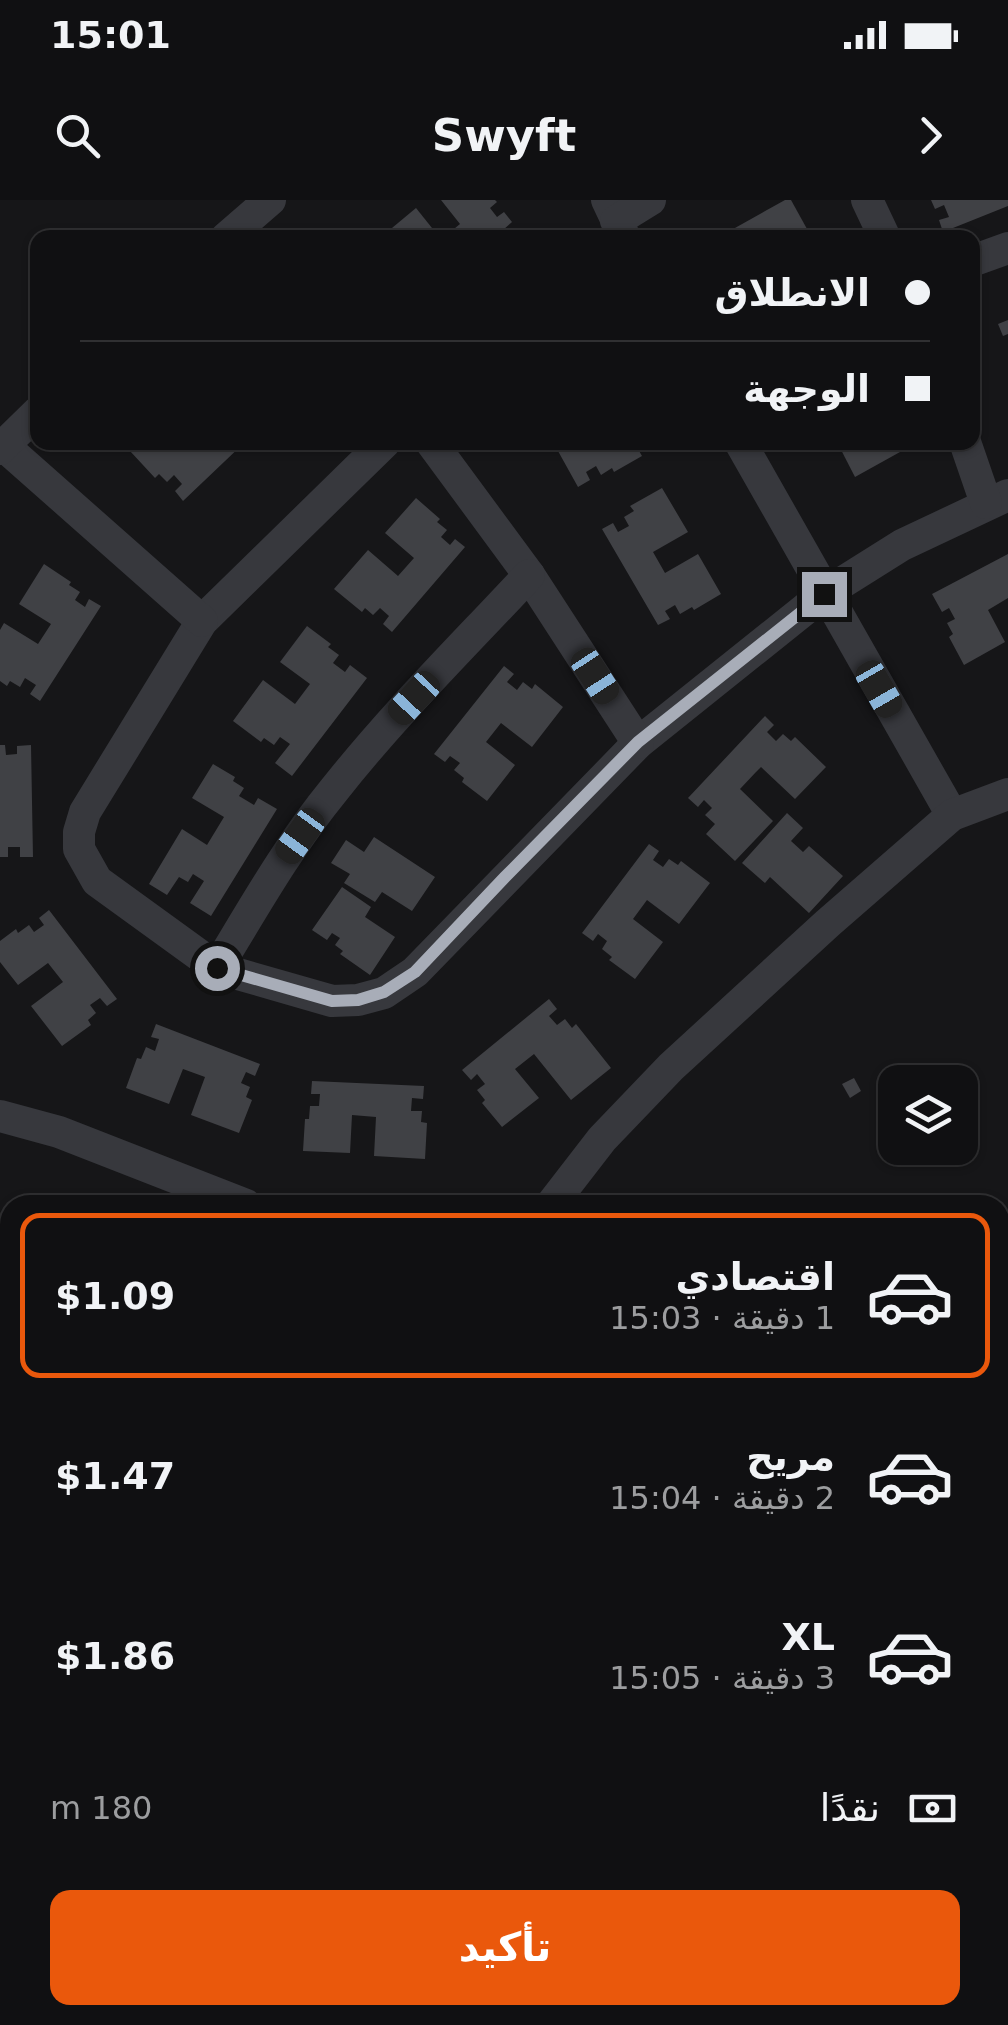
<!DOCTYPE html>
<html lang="ar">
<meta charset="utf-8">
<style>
body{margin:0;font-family:"DejaVu Sans",Cairo,sans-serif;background:#1e1e20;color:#f1f3f6;direction:rtl;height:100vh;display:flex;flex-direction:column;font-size:38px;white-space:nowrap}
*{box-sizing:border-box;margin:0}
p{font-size:32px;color:#9c9d9f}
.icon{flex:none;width:55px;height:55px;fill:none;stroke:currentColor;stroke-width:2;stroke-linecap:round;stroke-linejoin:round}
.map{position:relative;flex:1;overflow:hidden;direction:ltr}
.details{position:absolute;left:0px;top:995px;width:1010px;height:830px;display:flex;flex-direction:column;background:#101012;border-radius:30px 30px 0 0;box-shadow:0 2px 8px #0004,0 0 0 2px #303032;direction:rtl}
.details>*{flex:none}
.top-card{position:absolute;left:30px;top:30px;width:950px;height:220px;border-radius:20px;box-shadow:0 2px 8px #0004,0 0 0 2px #303032;direction:rtl;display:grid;align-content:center;height:220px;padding:0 50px;background:#101012}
.fabs{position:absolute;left:878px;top:865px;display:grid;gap:20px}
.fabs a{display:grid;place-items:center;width:100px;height:100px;border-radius:20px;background:#101012;box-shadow:0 2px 8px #0004,0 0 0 2px #303032;font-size:50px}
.end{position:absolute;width:45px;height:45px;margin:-22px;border:12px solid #a8adb8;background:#111;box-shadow:0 0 0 5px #111}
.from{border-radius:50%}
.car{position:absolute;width:30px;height:60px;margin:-30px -15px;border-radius:12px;box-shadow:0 0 8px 2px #0007;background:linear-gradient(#222 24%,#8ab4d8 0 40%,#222 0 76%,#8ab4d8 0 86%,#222 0)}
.top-card b{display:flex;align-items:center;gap:35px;height:95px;font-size:38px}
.top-card b+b{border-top:2px solid #303032}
.top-card i{width:25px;height:25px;background:#f1f3f6}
ul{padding:18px 0 0;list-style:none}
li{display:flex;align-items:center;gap:30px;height:165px;margin:0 20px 15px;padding:0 30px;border:5px solid transparent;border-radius:20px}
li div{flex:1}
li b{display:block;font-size:38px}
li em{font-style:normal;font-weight:700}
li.selected{border-color:#ea580c}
li>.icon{width:90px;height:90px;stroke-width:1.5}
.pay{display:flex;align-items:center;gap:25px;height:110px;padding:0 50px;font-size:38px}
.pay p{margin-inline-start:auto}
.primary-button{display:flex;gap:20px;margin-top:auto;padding:20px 50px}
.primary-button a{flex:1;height:115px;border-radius:20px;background:#ea580c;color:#fff;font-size:40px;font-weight:700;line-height:115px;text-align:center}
.status{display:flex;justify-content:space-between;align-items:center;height:70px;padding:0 50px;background:#101012;direction:ltr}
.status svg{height:28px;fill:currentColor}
header{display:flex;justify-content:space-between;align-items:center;height:130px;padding:0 50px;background:#101012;font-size:45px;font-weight:700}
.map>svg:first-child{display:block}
.building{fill:#404145}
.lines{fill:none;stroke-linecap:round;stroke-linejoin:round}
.street{stroke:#37383d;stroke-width:32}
.route{stroke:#a8adb8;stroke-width:12}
</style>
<div class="status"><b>15:01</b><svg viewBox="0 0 49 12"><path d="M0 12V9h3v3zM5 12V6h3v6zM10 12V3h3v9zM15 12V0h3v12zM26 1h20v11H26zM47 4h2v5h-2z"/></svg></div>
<header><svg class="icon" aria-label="forward" viewBox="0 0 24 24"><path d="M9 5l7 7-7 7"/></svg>Swyft<svg class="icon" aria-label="search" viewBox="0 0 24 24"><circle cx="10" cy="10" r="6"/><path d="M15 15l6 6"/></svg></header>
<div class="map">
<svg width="1008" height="1825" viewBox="0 0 1008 1825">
<rect width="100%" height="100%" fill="#161618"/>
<g class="building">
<path d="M441,0H495L497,2L490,8L497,17L504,12L512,22L494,38H443L460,24Z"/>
<path d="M785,0H791L812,38H728L726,33Z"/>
<path d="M931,0H1008V6L943,32L939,20L949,17L944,5L935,9Z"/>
<path d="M416,8L440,38H380Z"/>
<path d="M1008,120V134L1003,136L998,124Z"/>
<path d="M140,242H193L195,245L198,242H245L183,301L175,291L182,284L174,275L167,282L159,274L155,278L130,251Z"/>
<path d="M553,242H634L642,256L614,272L612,268L601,275L596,266L586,272L590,280L578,287Z"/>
<path d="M837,242H918L855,277Z"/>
<path d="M662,288L688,332L653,352L665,373L698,354L721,394L694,410L692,407L680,414L675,405L665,411L670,419L658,425L602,329L613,323L618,332L629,326L624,317L634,311L630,306Z"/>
<path d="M416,298L440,319L437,322L447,330L441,337L450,345L455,339L465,347L392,432L383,424L389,416L380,408L373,415L365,408L362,412L334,389L368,350L398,376L414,358L385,333Z"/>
<path d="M1008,354V398L988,410L1005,442L964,465L949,437L953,434L947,423L955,419L949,408L942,412L932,394Z"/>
<path d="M44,364L71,382L69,385L80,392L75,400L85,407L89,399L101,406L40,501L30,494L36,485L25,478L20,487L10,481L7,486L0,481V430L4,423L38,444L51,424L19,404Z"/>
<path d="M307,426L331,444L328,447L339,455L333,463L345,472L350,465L367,478L292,576L275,563L290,544L280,537L274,545L264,538L261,542L233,521L263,480L295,504L310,484L280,462Z"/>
<path d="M504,466L514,474L507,482L517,490L523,482L532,489L535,484L563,507L532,547L501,523L486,542L515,565L487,601L462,582L464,578L454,570L460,563L450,556L445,562L434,554Z"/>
<path d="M765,516L774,525L767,532L776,541L783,534L791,541L795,537L826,567L795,599L761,567L756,572L740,589L773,621L735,661L706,634L715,624L705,615L712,608L704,600L698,607L688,598Z"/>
<path d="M0,545H5L6,555L17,554V546L31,545L33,657H20V647H8V657H0Z"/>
<path d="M213,564L235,577L233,581L244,588L239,596L254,605L258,598L277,609L211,716L190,703L204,681L193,674L188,682L179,677L167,695L149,684L182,629L207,645L224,617L192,598Z"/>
<path d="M787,613L803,628L791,641L803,652L809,646L843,676L809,713L770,677L765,683L742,663Z"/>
<path d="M374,637L435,677L412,711L382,692L375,702L344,683L350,674L331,663L346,640L364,652Z"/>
<path d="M649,644L659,651L653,660L663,667L669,659L678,665L681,661L710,683L679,724L647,700L633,719L663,742L635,779L609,760L612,757L602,749L607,741L598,734L593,741L582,733Z"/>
<path d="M342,687L371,707L365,717L395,737L370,775L340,754L343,751L335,745L340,738L332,733L327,740L312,730Z"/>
<path d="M49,710L117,799L107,806L100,798L90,805L96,813L88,820L91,825L62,846L31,806L63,782L48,763L18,785L0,762V741L16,729L18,733L29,725L34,732L44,725L39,718Z"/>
<path d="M549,799L557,809L549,816L557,825L565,819L572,828L576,824L611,868L571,900L534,854L515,869L539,898L502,927L482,903L485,900L477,890L485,884L477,874L471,880L462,870Z"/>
<path d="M156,824L260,864L255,876L246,872L241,883L250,887L246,897L252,900L239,933L191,915L205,877L183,869L169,904L126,888L137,858L141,859L146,847L155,851L159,839L151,837Z"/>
<path d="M854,878L861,891L850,898L842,884Z"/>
<path d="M312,881L424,886L423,899L412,898L411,911H422L421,922L427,923L425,959L374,956L376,917L352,915L350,953L303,951L305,919H309L310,906H319L320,894H311Z"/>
</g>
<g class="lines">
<g class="street">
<path d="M607,0L625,38"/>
<path d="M867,0L885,38"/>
<path d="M616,21L650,0"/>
<path d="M226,38L270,0"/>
<path d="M972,61L1008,48"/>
<path d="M385,242L202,421L85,612L79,632V649L97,681L217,768L332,801L358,800L384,793L415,772L638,543L824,394L902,345L1008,295"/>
<path d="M431,242L529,375L638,543"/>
<path d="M740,242L952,615"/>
<path d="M965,242L986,303"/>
<path d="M3,245L202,421"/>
<path d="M0,249L38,212"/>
<path d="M217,768C254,707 289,645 334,590C394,514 463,446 529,375"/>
<path d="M0,916L59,932L246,1005"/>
<path d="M551,1005L602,939L671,867L828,723L952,615L1008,594"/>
<path d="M1000,1389L1008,1394"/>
</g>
</g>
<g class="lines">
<path class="route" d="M217,768L332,801L358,800L384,792L415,772L505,677L638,542L824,394"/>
</g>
</svg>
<div class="fabs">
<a><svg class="icon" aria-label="layers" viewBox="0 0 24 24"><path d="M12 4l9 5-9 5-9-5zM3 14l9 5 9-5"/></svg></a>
</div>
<i class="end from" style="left:217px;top:768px"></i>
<i class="end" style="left:824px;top:394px"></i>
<i class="car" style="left:595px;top:476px;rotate:147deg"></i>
<i class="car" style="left:879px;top:489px;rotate:150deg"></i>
<i class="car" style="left:414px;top:498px;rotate:223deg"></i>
<i class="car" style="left:300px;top:636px;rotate:216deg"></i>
<div class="top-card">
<b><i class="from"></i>الانطلاق</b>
<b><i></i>الوجهة</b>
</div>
<section class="details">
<ul>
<li class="selected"><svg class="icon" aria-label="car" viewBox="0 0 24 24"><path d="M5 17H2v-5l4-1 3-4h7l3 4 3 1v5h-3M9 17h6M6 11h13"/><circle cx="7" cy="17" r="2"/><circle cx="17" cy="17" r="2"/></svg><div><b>اقتصادي</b><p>1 دقيقة · 15:03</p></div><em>$1.09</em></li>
<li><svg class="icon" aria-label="car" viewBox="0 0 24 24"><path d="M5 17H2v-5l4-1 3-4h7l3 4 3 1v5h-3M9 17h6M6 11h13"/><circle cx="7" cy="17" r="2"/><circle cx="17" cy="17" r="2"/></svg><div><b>مريح</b><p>2 دقيقة · 15:04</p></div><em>$1.47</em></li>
<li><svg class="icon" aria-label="car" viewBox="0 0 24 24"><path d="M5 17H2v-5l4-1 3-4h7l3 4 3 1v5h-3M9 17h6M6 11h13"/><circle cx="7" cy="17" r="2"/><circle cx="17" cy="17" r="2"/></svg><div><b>XL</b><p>3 دقيقة · 15:05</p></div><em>$1.86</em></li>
</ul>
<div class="pay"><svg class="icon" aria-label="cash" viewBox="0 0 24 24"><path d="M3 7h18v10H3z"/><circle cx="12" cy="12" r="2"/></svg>نقدًا<p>180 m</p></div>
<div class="primary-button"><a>تأكيد</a></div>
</section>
</div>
